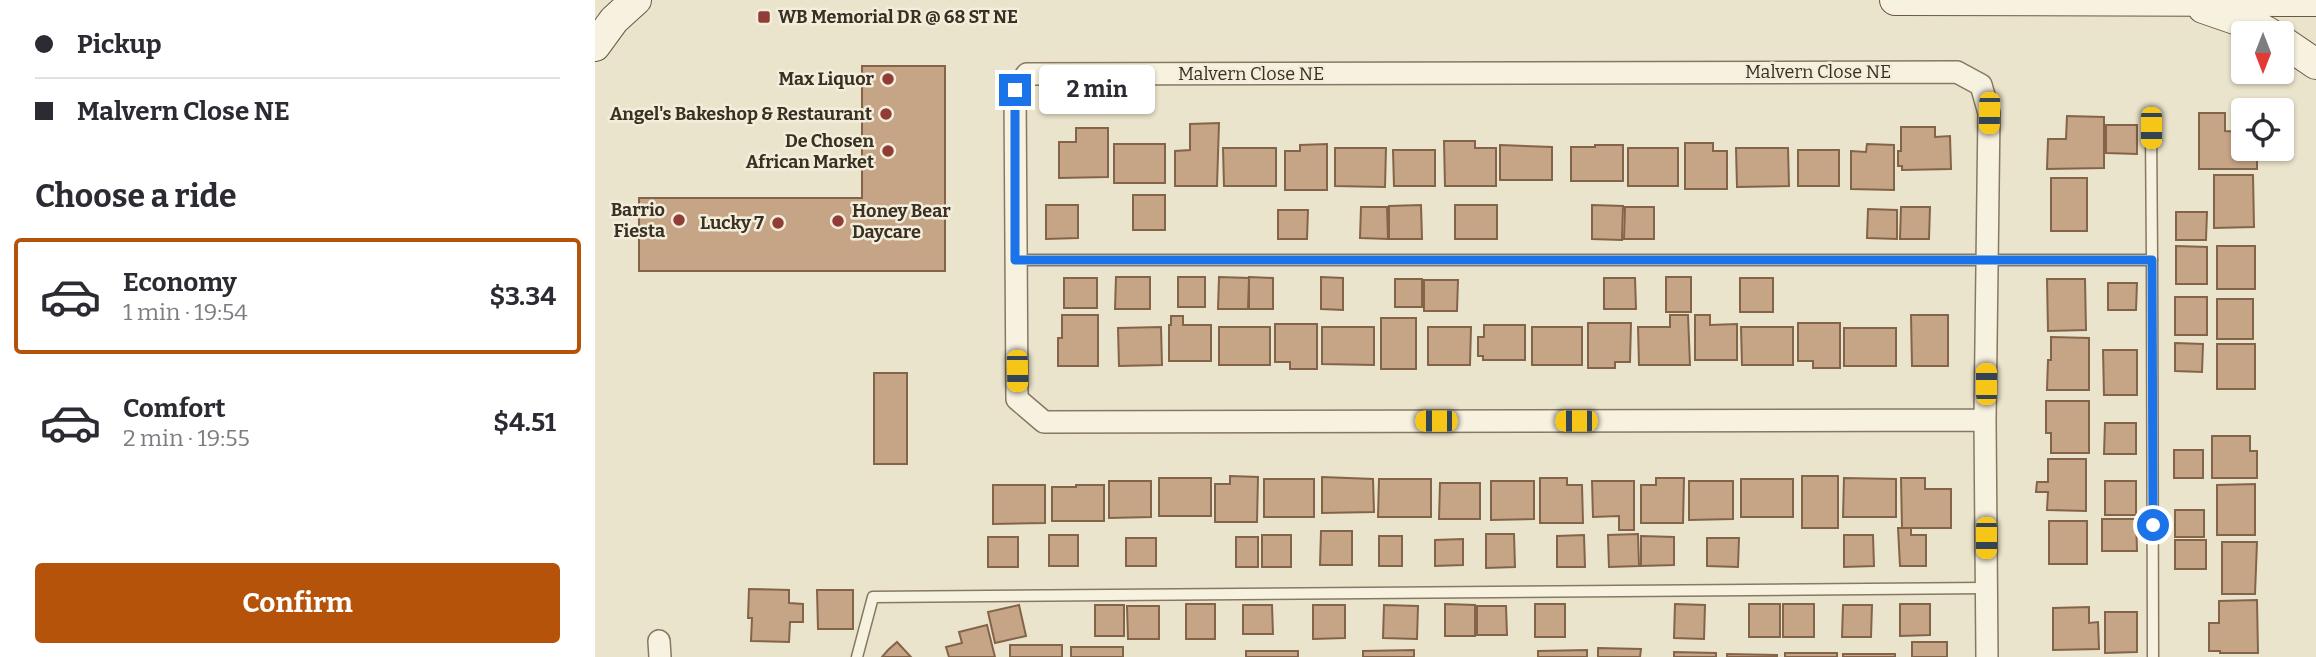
<!DOCTYPE html>
<meta charset="utf-8">
<style>
body{margin:0;font-family:Bitter,serif;background:#f2f2f3;color:#2b2b33;height:100vh;display:flex;flex-direction:column;font-size:26px;white-space:nowrap}
*{box-sizing:border-box;margin:0}
p{font-size:23px;color:#7c7c81}
.icon{flex:none;width:38px;height:38px;fill:none;stroke:currentColor;stroke-width:2;stroke-linecap:round;stroke-linejoin:round}
.map{position:relative;flex:1;overflow:hidden}
.sheet{display:flex;flex-direction:column;background:#fff;width:595px}
.sheet>*{flex:none}
.hud{display:grid;align-content:center;height:154px;padding:0 35px;background:#fff}
.needle{width:46px;rotate:180deg}
.tools{position:absolute;left:1636px;top:21px;display:grid;gap:14px}
.tools a{display:grid;place-items:center;width:63px;height:63px;border-radius:7px;background:#fff;box-shadow:0 2px 5px #0004;font-size:35px}
.end{position:absolute;width:32px;height:32px;margin:-16px;border:9px solid #1a73e8;background:#fff;box-shadow:0 0 0 4px #fff}
.from{border-radius:50%}
.bubble{position:absolute;height:49px;border-radius:7px;background:#fff;box-shadow:0 2px 5px #0004;font-size:23px;font-weight:700;line-height:49px;text-align:center}
.car{position:absolute;width:21px;height:42px;margin:-21px -10px;border-radius:9px;box-shadow:0 0 5px 2px #0007;background:linear-gradient(#f5c518 24%,#345 0 40%,#f5c518 0 76%,#345 0 86%,#f5c518 0)}
.hud b{display:flex;align-items:center;gap:24px;height:66px;font-size:26px}
.hud b+b{border-top:2px solid #e1e1e2}
.hud i{width:18px;height:18px;background:#2b2b33}
ul{padding:0;list-style:none}
li{display:flex;align-items:center;gap:21px;height:116px;margin:0 14px 10px;padding:0 21px;border:4px solid transparent;border-radius:7px}
li div{flex:1}
li b{display:block;font-size:26px}
li em{font-style:normal;font-weight:700}
li.on{border-color:#b45309}
li>.icon{width:63px;height:63px;stroke-width:1.5}
h2{padding:0 35px;font-size:32px;line-height:84px}
.action{display:flex;gap:14px;margin-top:auto;padding:14px 35px}
.action a{flex:1;height:80px;border-radius:7px;background:#b45309;color:#fff;font-size:28px;font-weight:700;line-height:80px;text-align:center}
main{display:flex;flex:1;min-height:0}
.map>svg:first-child{display:block}
.building{fill:#c6a586;stroke:#846449;stroke-width:2}
.lines{fill:none;stroke-linecap:round;stroke-linejoin:round}
.service-casing{stroke:#877861;stroke-width:13}
.minor-casing{stroke:#877861;stroke-width:24}
.secondary-casing{stroke:#695944;stroke-width:32}
.service{stroke:#f7f1df;stroke-width:10}
.minor{stroke:#f7f1df;stroke-width:21}
.secondary{stroke:#f7f1df;stroke-width:30}
.route{stroke:#1a73e8;stroke-width:9}
.poi-dot{fill:#913c37;stroke:#f3eedb;stroke-width:2.5}
.labels{text-anchor:middle;dominant-baseline:central;stroke-width:5;stroke-linejoin:round;paint-order:stroke}
.poi-label{font-size:18px;font-weight:bold;fill:#392f23;stroke:#f3eedb;text-anchor:end}
.street-label{font-size:18px;fill:#392f23;stroke:#f3eedb}
</style>
<main>
<section class="sheet">
<div class="hud">
<b><i class="from"></i>Pickup</b>
<b><i></i>Malvern Close NE</b>
</div>
<h2>Choose a ride</h2>
<ul>
<li class="on"><svg class="icon" aria-label="car" viewBox="0 0 24 24"><path d="M5 17H2v-5l4-1 3-4h7l3 4 3 1v5h-3M9 17h6M6 11h13"/><circle cx="7" cy="17" r="2"/><circle cx="17" cy="17" r="2"/></svg><div><b>Economy</b><p>1 min · 19:54</p></div><em>$3.34</em></li>
<li><svg class="icon" aria-label="car" viewBox="0 0 24 24"><path d="M5 17H2v-5l4-1 3-4h7l3 4 3 1v5h-3M9 17h6M6 11h13"/><circle cx="7" cy="17" r="2"/><circle cx="17" cy="17" r="2"/></svg><div><b>Comfort</b><p>2 min · 19:55</p></div><em>$4.51</em></li>
</ul>
<div class="action"><a>Confirm</a></div>
</section>
<div class="map">
<svg width="1721" height="657" viewBox="0 0 1721 657">
<rect width="100%" height="100%" fill="#ebe4cc"/>
<g class="building">
<path d="M267,66H350V271H44V198H267Z"/>
<path d="M1604,113H1630V131L1648,132V149H1662V169H1604Z"/>
<path d="M1472,116L1509,117V168L1452,169L1453,139H1471Z"/>
<path d="M624,123L622,186H580V151L595,150V124Z"/>
<path d="M1511,125H1542V154L1511,153Z"/>
<path d="M1306,127H1340V137L1355,136L1356,169L1307,170V166H1303V151H1306Z"/>
<path d="M481,128H513V177L464,178V142H481Z"/>
<path d="M849,141H880V148H901V186H850Z"/>
<path d="M1090,143H1118V151H1132V189H1090Z"/>
<rect x="519" y="144" width="51" height="39"/>
<path d="M732,144V190H690V151H705V145Z"/>
<path d="M1272,144L1299,145V190L1256,189V151L1271,152Z"/>
<path d="M905,145L957,147V180H905Z"/>
<path d="M1000,145H1028V181H976V147H1000Z"/>
<path d="M628,148H681V186H629Z"/>
<path d="M740,148H791L790,187L740,186Z"/>
<rect x="1033" y="148" width="50" height="38"/>
<path d="M1141,148H1193L1194,186L1142,187Z"/>
<path d="M798,150H840V186H799Z"/>
<rect x="1203" y="150" width="41" height="36"/>
<path d="M1619,175H1658L1659,227L1619,228Z"/>
<rect x="1456" y="178" width="36" height="53"/>
<rect x="538" y="195" width="32" height="35"/>
<path d="M451,205H483V238L451,239Z"/>
<path d="M826,205L827,239H794V206Z"/>
<rect x="860" y="205" width="42" height="34"/>
<path d="M997,205L1028,206L1027,240L997,239Z"/>
<path d="M766,207H792L793,239L765,238Z"/>
<path d="M1030,207H1059V239H1029Z"/>
<path d="M1306,207H1335L1334,239H1305Z"/>
<path d="M1273,209L1302,210V239L1272,238Z"/>
<path d="M683,210H713L712,239H683Z"/>
<path d="M1581,212H1612L1611,240H1581Z"/>
<path d="M1581,246L1612,247V284H1581Z"/>
<rect x="1622" y="246" width="38" height="43"/>
<path d="M521,277H555V309H520Z"/>
<rect x="583" y="277" width="27" height="30"/>
<path d="M624,277L654,278L653,309H623Z"/>
<path d="M654,277L678,278V309H654Z"/>
<path d="M726,277L748,278V310L726,309Z"/>
<rect x="1071" y="277" width="25" height="35"/>
<rect x="469" y="278" width="33" height="30"/>
<path d="M1009,278H1040L1041,309H1009Z"/>
<rect x="1145" y="278" width="33" height="34"/>
<rect x="800" y="279" width="27" height="28"/>
<path d="M1452,279H1490L1491,330L1453,331Z"/>
<path d="M829,280H863L862,311H829Z"/>
<path d="M1513,283H1542L1541,310H1513Z"/>
<rect x="1580" y="297" width="32" height="38"/>
<rect x="1622" y="299" width="36" height="40"/>
<path d="M467,315H503V366H463V338H467Z"/>
<path d="M1075,315H1093L1095,365H1044L1043,327H1075Z"/>
<path d="M1100,315H1115V325L1142,324V360H1100Z"/>
<path d="M1316,315H1353V366H1317Z"/>
<path d="M576,316H588V325H616V361H574V325H576Z"/>
<rect x="786" y="318" width="35" height="51"/>
<path d="M993,323H1036L1035,362H1020V368H993Z"/>
<path d="M1203,323H1245V368H1218V361H1203Z"/>
<path d="M680,324H722V369H695V362H680Z"/>
<path d="M889,325H930V360H888V356H883V337H889Z"/>
<path d="M566,327L567,365L524,366L523,328Z"/>
<rect x="624" y="327" width="51" height="38"/>
<path d="M727,327H779V365L727,364Z"/>
<path d="M833,327H876L875,365H833Z"/>
<rect x="937" y="327" width="50" height="38"/>
<path d="M1146,327H1198V365H1147Z"/>
<rect x="1249" y="328" width="52" height="38"/>
<path d="M1456,337L1494,338V390H1452L1453,360H1456Z"/>
<path d="M1580,343L1608,344L1607,372L1580,371Z"/>
<rect x="1622" y="344" width="38" height="45"/>
<path d="M1508,350H1542V395H1509Z"/>
<rect x="279" y="373" width="33" height="91"/>
<path d="M1451,401H1494V453H1456V433H1451Z"/>
<path d="M1510,423H1541V454H1509Z"/>
<path d="M1617,436H1655V451H1662V478H1617Z"/>
<rect x="1579" y="450" width="29" height="28"/>
<path d="M1453,459H1491V511L1452,510L1453,492H1441L1442,482H1453Z"/>
<path d="M635,476L663,477L662,522H620V484H635Z"/>
<rect x="1207" y="476" width="36" height="52"/>
<path d="M727,477L778,479L779,512L727,513Z"/>
<rect x="564" y="478" width="52" height="38"/>
<path d="M945,478H972V485H987L988,523H945Z"/>
<path d="M1061,478H1089L1088,523H1046V485H1061Z"/>
<path d="M1249,478L1301,479V517H1248Z"/>
<path d="M1306,478H1330V489H1356V528H1307Z"/>
<rect x="669" y="479" width="50" height="38"/>
<path d="M784,479H836V517H783Z"/>
<rect x="1146" y="479" width="52" height="38"/>
<path d="M514,481H556V517L514,518Z"/>
<path d="M896,481H939V519L896,520Z"/>
<path d="M997,481H1039V530H1024V516L998,517Z"/>
<path d="M1094,481H1138V519L1094,520Z"/>
<rect x="1510" y="481" width="31" height="34"/>
<path d="M845,483H885V519H844Z"/>
<path d="M1660,484V535H1622V485Z"/>
<path d="M398,485H450V523L398,524Z"/>
<path d="M481,485H509V521H457V487H481Z"/>
<rect x="1580" y="510" width="29" height="27"/>
<path d="M1507,519H1541L1542,551H1507Z"/>
<rect x="1454" y="521" width="38" height="43"/>
<path d="M1303,528H1316V535H1331V566H1305Z"/>
<path d="M726,531H757V565H725Z"/>
<path d="M891,534H919L920,567L891,568Z"/>
<path d="M1043,534L1044,566L1014,567L1013,535Z"/>
<rect x="454" y="535" width="29" height="31"/>
<rect x="667" y="535" width="29" height="32"/>
<path d="M989,535L990,567H962V536Z"/>
<path d="M1249,535H1278L1279,566L1249,567Z"/>
<rect x="784" y="536" width="23" height="30"/>
<path d="M1046,536L1079,537V565L1046,566Z"/>
<rect x="393" y="537" width="30" height="30"/>
<rect x="641" y="537" width="22" height="30"/>
<rect x="531" y="538" width="30" height="28"/>
<path d="M1112,538H1144L1143,567L1112,566Z"/>
<path d="M868,539V565L840,566V540Z"/>
<rect x="1580" y="540" width="31" height="29"/>
<path d="M1627,542H1662L1660,594H1627Z"/>
<path d="M154,589L194,590V603L208,604V622H195L194,642L156,641L157,618H153Z"/>
<path d="M222,590H258V629H223Z"/>
<path d="M1662,600L1663,653H1625V651H1614V623H1624V601Z"/>
<rect x="591" y="604" width="29" height="35"/>
<path d="M850,604L880,605V636H850Z"/>
<rect x="940" y="604" width="30" height="33"/>
<path d="M1080,604L1110,605L1109,639L1079,638Z"/>
<rect x="1154" y="604" width="31" height="33"/>
<rect x="1188" y="604" width="31" height="33"/>
<path d="M1305,604H1335V635L1305,636Z"/>
<path d="M424,605L431,636L400,643L393,612Z"/>
<rect x="500" y="605" width="29" height="31"/>
<path d="M648,605H677L678,634H648Z"/>
<path d="M718,605H750V638L718,639Z"/>
<path d="M789,605L823,606L822,639L788,638Z"/>
<path d="M1248,605H1277L1276,637H1247Z"/>
<path d="M532,606H564V639H533Z"/>
<path d="M882,606H911L912,635H882Z"/>
<path d="M1494,607V623L1503,622L1504,649L1458,650V608Z"/>
<path d="M1510,612H1542V652L1510,653Z"/>
<path d="M392,625L400,657H354L351,647L367,643L364,632Z"/>
<path d="M302,642L316,657H287L293,650Z"/>
<rect x="1317" y="642" width="35" height="15"/>
<rect x="415" y="645" width="52" height="12"/>
<rect x="476" y="647" width="52" height="10"/>
<path d="M1003,648L1046,649L1045,657H1003Z"/>
<path d="M819,650V657H768V651Z"/>
<path d="M992,650V657H943V651Z"/>
<rect x="651" y="651" width="52" height="6"/>
<path d="M1079,652L1121,653V657H1079Z"/>
<rect x="1190" y="653" width="52" height="4"/>
<path d="M1132,654L1182,655V657H1132Z"/>
<rect x="1248" y="654" width="52" height="3"/>
</g>
<g class="lines">
<defs>
<g id="service">
<path d="M1556,128L1557,260"/>
<path d="M420,260H1557L1558,657"/>
<path d="M262,657L278,597L1391,588"/>
</g>
<g id="minor">
<path d="M1390,420L449,422L422,399L420,90L432,74L1362,72L1386,85L1394,113L1390,420L1392,657"/>
<path d="M64,641L65,657"/>
</g>
<g id="secondary">
<path d="M1300,0L1721,1"/>
<path d="M1608,8L1663,27L1674,33"/>
<path d="M1687,41L1721,64"/>
<path d="M0,46L19,20L41,0"/>
</g>
</defs>
<use href="#service" class="service-casing"/>
<use href="#minor" class="minor-casing"/>
<use href="#secondary" class="secondary-casing"/>
<use href="#service" class="service"/>
<use href="#minor" class="minor"/>
<use href="#secondary" class="secondary"/>
</g>
<g class="lines">
<path class="route" d="M420,90V260H1557L1558,525"/>
</g>
<g class="poi-dot">
<rect x="162" y="10" width="14" height="14" rx="3.5"/>
<circle cx="293" cy="79" r="7"/>
<circle cx="291" cy="114" r="7"/>
<circle cx="293" cy="151" r="7"/>
<circle cx="84" cy="220" r="7"/>
<circle cx="243" cy="221" r="7"/>
<circle cx="183" cy="223" r="7"/>
</g>
<g class="labels">
<g class="poi-label">
<text x="183" y="17" text-anchor="start">WB Memorial DR @ 68 ST NE</text>
<text x="279" y="79">Max Liquor</text>
<text x="277" y="114">Angel's Bakeshop &amp; Restaurant</text>
<text x="279" y="141">De Chosen<tspan x="279" dy="21">African Market</tspan></text>
<text x="70" y="210">Barrio<tspan x="70" dy="21">Fiesta</tspan></text>
<text x="257" y="211" text-anchor="start">Honey Bear<tspan x="257" dy="21">Daycare</tspan></text>
<text x="169" y="223">Lucky 7</text>
</g>
<g class="street-label">
<text x="1223" y="72">Malvern Close NE</text>
<text x="656" y="74">Malvern Close NE</text>
</g>
</g>
</svg>
<div class="tools">
<a><svg class="needle" viewBox="-14 -14 28 28"><path d="M0-13l5 13h-10z" fill="#e53935"/><path d="M0 13l5-13h-10z" fill="#7c7c81"/></svg></a>
<a><svg class="icon" aria-label="locate" viewBox="0 0 24 24"><circle cx="12" cy="12" r="6"/><path d="M12 2v4M12 18v4M2 12h4M18 12h4"/></svg></a>
</div>
<i class="end from" style="left:1558px;top:525px"></i>
<i class="end" style="left:420px;top:90px"></i>
<div class="bubble" style="left:444px;top:65px;width:116px">2 min</div>
<i class="car" style="left:1394px;top:113px;rotate:181deg"></i>
<i class="car" style="left:1556px;top:128px;rotate:180deg"></i>
<i class="car" style="left:422px;top:371px;rotate:179deg"></i>
<i class="car" style="left:1391px;top:384px;rotate:0deg"></i>
<i class="car" style="left:841px;top:421px;rotate:270deg"></i>
<i class="car" style="left:981px;top:421px;rotate:270deg"></i>
<i class="car" style="left:1391px;top:538px;rotate:180deg"></i>
</div>
</main>
